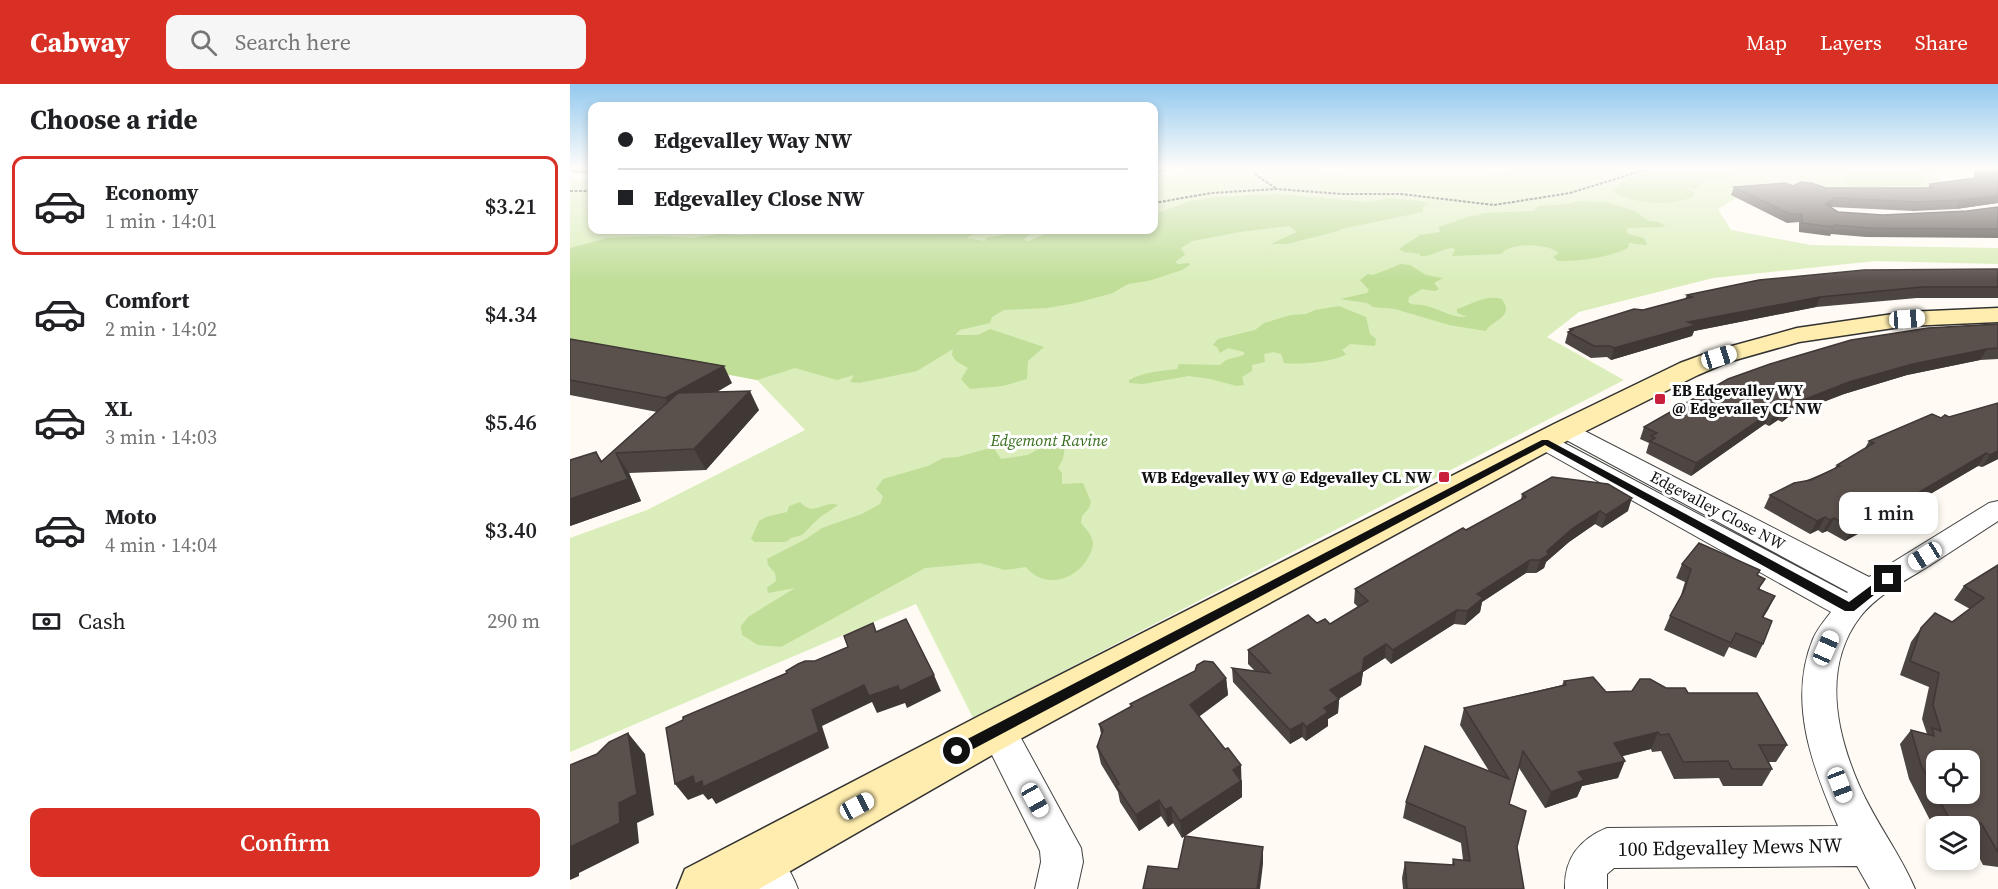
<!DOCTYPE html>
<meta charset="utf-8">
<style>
body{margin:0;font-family:"Source Serif 4",serif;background:#f6f6f6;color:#202124;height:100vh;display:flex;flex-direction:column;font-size:22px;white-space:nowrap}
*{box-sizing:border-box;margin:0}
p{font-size:20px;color:#757577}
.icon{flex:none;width:33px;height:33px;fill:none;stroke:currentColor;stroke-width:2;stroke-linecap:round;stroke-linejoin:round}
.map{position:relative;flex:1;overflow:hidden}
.drawer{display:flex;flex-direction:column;background:#fff;width:570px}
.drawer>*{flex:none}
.top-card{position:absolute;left:18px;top:18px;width:570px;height:132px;border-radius:12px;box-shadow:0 3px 9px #0003;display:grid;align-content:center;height:132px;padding:0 30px;background:#fff}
.controls{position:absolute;left:1356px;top:666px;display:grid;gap:12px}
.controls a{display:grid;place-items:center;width:54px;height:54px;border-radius:12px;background:#fff;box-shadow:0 3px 9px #0003;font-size:30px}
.end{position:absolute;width:27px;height:27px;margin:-14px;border:8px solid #101010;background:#fff;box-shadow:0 0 0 3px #fff}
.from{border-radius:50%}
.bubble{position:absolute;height:42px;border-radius:12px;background:#fff;box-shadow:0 3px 9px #0003;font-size:20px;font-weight:600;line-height:42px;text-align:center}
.car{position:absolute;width:18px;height:36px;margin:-18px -9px;border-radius:8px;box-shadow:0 0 4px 2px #0007;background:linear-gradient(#fff 24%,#345 0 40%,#fff 0 76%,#345 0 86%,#fff 0)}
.top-card b{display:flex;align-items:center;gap:21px;height:57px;font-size:22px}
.top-card b+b{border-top:2px solid #e0e0e0}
.top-card i{width:15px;height:15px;background:#202124}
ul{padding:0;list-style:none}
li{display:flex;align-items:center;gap:18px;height:99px;margin:0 12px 9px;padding:0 18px;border:3px solid transparent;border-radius:12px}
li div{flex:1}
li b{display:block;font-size:22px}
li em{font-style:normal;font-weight:600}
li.current{border-color:#d93025}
li>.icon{width:54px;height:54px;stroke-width:1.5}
h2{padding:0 30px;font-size:27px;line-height:72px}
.pay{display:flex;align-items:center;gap:15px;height:66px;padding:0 30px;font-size:22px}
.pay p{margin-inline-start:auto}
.button{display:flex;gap:12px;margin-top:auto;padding:12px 30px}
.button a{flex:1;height:69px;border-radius:12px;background:#d93025;color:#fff;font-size:24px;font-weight:600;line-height:69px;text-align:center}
header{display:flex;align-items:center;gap:36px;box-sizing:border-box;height:84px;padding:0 30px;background:#d93025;color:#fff}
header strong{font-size:28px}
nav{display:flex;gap:33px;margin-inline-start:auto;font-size:21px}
.search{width:420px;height:54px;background:#f6f6f6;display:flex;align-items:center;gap:15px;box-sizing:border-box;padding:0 21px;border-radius:12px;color:#757577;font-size:22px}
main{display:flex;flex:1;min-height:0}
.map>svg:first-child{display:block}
.green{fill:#daedba}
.forest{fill:#c0de98}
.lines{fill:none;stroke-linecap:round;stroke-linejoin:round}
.street-casing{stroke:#434343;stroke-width:2}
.secondary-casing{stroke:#323232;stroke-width:3}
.path{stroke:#323232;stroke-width:2;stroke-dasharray:3 1.5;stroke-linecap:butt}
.street{fill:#fff;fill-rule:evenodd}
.secondary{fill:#ffedaf;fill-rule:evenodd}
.wall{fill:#4d4541}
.shaded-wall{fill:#3f3835}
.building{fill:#5a504c;stroke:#3f3835;stroke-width:1.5;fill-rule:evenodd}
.route{fill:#101010}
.poi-dot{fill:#c91f3b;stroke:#fff;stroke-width:2}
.labels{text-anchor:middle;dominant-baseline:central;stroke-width:6;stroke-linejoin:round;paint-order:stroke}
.poi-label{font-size:16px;font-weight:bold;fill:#101010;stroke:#fff;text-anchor:start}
.park-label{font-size:16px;font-style:italic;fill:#366d1c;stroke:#fff}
.street-label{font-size:16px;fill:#101010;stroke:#fff}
.near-street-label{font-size:20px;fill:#101010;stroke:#fff}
</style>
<header>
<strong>Cabway</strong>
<div class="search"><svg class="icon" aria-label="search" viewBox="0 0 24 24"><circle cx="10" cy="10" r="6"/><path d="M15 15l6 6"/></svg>Search here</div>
<nav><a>Map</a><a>Layers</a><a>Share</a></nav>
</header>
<main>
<section class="drawer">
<h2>Choose a ride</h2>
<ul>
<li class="current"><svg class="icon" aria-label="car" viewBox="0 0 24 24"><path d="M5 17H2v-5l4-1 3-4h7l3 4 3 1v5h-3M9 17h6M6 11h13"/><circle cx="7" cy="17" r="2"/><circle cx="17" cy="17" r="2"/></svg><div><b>Economy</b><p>1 min · 14:01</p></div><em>$3.21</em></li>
<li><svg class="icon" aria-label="car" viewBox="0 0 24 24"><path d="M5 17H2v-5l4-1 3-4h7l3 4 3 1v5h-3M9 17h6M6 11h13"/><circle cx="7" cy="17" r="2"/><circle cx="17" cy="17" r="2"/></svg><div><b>Comfort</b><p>2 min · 14:02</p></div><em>$4.34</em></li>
<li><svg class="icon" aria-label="car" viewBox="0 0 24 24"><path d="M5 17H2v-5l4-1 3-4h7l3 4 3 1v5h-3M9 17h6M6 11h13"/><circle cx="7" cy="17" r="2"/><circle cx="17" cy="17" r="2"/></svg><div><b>XL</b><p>3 min · 14:03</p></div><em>$5.46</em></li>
<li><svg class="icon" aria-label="car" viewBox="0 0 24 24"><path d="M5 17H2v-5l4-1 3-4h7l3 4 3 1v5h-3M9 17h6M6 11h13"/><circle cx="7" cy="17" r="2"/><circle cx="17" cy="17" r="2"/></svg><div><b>Moto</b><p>4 min · 14:04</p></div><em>$3.40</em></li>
</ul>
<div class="pay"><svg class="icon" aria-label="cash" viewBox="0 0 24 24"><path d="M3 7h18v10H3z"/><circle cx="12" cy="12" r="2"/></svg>Cash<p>290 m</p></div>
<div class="button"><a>Confirm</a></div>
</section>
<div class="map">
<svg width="1428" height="805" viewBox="0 0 1428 805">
<rect width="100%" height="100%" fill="#fffbf4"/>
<path class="green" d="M627,85H737L770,89L913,90L951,85H1369L1370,101L1333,109L1282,108L1228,102H1186L1148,125L1161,146L1241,161L1428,164V180L1305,177L1143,194L1009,228L977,253L1054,296L403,634L346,520L0,668V454L77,426L235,346L187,296L0,261V96H22V146H584V92Z"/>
<g class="forest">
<path d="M1083,85L1090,86L1231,85L1211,88L1212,90C1204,89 1164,87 1159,90C1156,92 1157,95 1151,97L1138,94L1125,105L1111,103L1125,109L1123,113C1096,123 1067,120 1043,108L1050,99Z"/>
<path d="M1282,85H1356L1332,87L1354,93L1356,96L1347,102H1311L1309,105H1282L1278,100L1270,98L1281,91L1278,88Z"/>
<path d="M708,110L800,118L817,114L850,117L859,120L853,123V128L771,145L768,147L717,160H701L727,148L719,142L670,148L622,157L611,164L615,171L605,178L608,180L619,179L620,181L612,186L578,197L558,200L543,209L506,219L477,224L434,226L422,233L420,239L390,246L385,251H408L420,245L474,263L458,277L457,295L433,302L400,305L391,295L398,284L386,277L382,271L383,265L347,287L289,299L280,298L284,291L267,296L225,284L187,296L0,261V164L38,154L89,152L122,154L149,150L173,151L241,148L247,146H323L322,147C334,149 349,146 361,146L355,151L364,150L372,146H408L406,147L408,148L396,154L415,157L416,154L457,146L461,148L454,156L459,157L484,146H584V130L621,117L645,113Z"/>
<path d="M1008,117L1037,118L1065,127L1079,137L1089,138L1096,143L1058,144L1056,146L1058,150L1074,154L1077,161L1059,159L1058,164C1037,174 1012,177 988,177L983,173L989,169C978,159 940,158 931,170L882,172L885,166L883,164C868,165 864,173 850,172V170C843,168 834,170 829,165L850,151L869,148L870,146L868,143C882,140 895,131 910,131L912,129L964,127L968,122L997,120Z"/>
<path d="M831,180L840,181L856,191L873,194L864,199L869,205L865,207L852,205L839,213L838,218C843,222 846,220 852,221C869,224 880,234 897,233L887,229V225C902,220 916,210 932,215C933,218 936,221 936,224C937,235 920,238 916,247L879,241L825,225L803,223L797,219L770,215L797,209L799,206L790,196L798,190L803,191Z"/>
<path d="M769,222L796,233L800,250L806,255L805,262L780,260L772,266L776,270C765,278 727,281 714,279L711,270L703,268L694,270L695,278L682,281V287L672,293L674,301L667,302L640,295L619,292L573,300L559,299V296C574,288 590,287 607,285L609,280L650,281L656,276L674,271V268L658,264L650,269L647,263L643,261L648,255L685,246L694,239L721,231L736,230L745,226Z"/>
<path d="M489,359L495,363L493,375L488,384L492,389V400L513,399L521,418L519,424L512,432L511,439C516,445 522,451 523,459C523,465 519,472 516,477C502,498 473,504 456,483L435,486L410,479L355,484L211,563L188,561L172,551L171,542L178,533L225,504L198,509L197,504L206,497L205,489L198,481L197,475L236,455L252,444L292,430L310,420L313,412L306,405L313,395L358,382L373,374L388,373L427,362L425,366L431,375L458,371L477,360Z"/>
<path d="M230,418C245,434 252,416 268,421L249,434L232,451L221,454L216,458H185L181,455L189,437L196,433L217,428L219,422Z"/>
</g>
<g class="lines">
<defs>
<g id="street">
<path d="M995,339L1003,341L1299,493L1419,419L1428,417V437C1405,452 1382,467 1359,482C1336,496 1307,511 1290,533C1252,583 1266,648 1289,701C1305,738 1330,769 1345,805H1300L1287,782L1044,784L1037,790V805H995C994,774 1010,755 1037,744L1268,742C1243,684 1217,618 1243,555C1247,545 1255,536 1261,528L967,363L963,358L967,353L975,351L983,353L1277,509L1278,508L987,351L983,346L987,341Z"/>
<path d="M427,630L440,634L511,764L513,778L507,805H465L471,778L470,767L409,645L414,634Z"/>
<path d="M186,756C207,764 220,784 228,805H181L165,776L171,762Z"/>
</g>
<path id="secondary" d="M1428,224V238L1337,242L1229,258L1158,278L1128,291L1006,352L443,659L189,805H107L115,785L411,631L984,340L1110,279L1140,268L1227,244L1337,228Z"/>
</defs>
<use href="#street" class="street-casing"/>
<use href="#secondary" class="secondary-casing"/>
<g class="path">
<path d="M684,85L686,91L707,105"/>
<path d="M0,107H22"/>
<path d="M584,119L641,109L707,105L772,110H831L924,121L1000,109L1078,85"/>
</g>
<use href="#street" class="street"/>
<use href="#secondary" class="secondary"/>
</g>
<g class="wall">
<path d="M0,85H22V90L0,88Z"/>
<path d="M1407,85H1428V119L1386,125L1344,127L1261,123L1268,128L1313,131L1397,127L1428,123V154L1296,153L1261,150L1260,152L1229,148V138L1217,139L1161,111L1164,103L1223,102L1256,104H1358L1360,100L1406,94L1404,93V90Z"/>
<path d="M1428,185V214H1347L1246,223L1124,247L1122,252L1041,276L1037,273L1021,274L995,259L998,248L999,247L1000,245L1115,215L1117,211Z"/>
<path d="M1428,240V275L1410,276L1337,291L1274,310L1222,330L1212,338L1208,336L1199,342L1195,340L1121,392L1076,369L1079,359L1070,355L1074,343Z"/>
<path d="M0,255L162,299L147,308L189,326L136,386L59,389L71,417L0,442V376L26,368L32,377L87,328L0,311Z"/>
<path d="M1362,330L1428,375L1412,383L1408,382L1297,447L1295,446L1275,457L1257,447L1252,449L1248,446L1240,450L1194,424L1200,411L1264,385L1267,381L1295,364L1299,357Z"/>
<path d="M952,410L1058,427L1032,444L1025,440L999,458L976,478L974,484L966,489H956L912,518L910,528L895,541L884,540L821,580L815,574L793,588L791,601L769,615L768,629L758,635V642L736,657L732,653L720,660L663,598L662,584L685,587L678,580V566L747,539L760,540L788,523L784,519L785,505L951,416Z"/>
<path d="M1112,480L1190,486L1187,491L1190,505L1205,512L1193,533V560L1186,574L1159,563L1154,573L1094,546L1100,532L1110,514L1115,498L1106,494Z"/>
<path d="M1428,481V783L1413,781L1400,756V742H1366V748L1339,695L1330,660L1341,646L1357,650L1352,635L1359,603L1330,591L1341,558L1351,544L1382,538L1400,525L1384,516L1394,502Z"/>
<path d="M625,587L656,594L658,611L629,632L672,697V713L612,754L603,739L598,743L591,732L569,747L550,718L548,708L531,680L527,663L531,650L529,640L561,623L560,620Z"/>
<path d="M994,597L1036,608L1062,607L1096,604L1118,609L1217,661L1206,678H1199L1202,685L1192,702H1153L1149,694L1104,695L1091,667L1082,668L1081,665L1052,672L1048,694L1012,702L1007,713L975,724L949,684L939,720L954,805H833L832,794L835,778L882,781L883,775L893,776L891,759L833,734L836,718L919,687L890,641L894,624L992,601Z"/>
</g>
<g class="shaded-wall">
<path d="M588,85H601L588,89Z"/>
<path d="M1428,111V119L1386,125L1390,116Z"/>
<path d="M1265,114L1261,123L1252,128L1255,120Z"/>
<path d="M1250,213L1246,223L1124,247L1122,252L1041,276L1044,264L1118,238Z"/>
<path d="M1417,265L1410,276L1337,291L1274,310L1222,330L1212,338L1218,326L1228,318L1279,298L1343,280Z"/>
<path d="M154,282L162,299L105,331L95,314Z"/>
<path d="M180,307L189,326L136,386L124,365Z"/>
<path d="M1214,324L1208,336L1199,342L1204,330Z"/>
<path d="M1201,328L1195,340L1121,392L1126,379Z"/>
<path d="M1428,367V375L1412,383L1420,371Z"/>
<path d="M46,369L59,389L71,417L0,442V415Z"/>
<path d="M1416,369L1408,382L1297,447L1305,434Z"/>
<path d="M1062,414L1058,427L1032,444L1036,431Z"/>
<path d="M1030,427L1025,440L999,458L976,478L974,484L966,489L970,476L977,467L1003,444Z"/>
<path d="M1255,433L1248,446L1240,450L1247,437Z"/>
<path d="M1302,433L1295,446L1275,457L1282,444Z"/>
<path d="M1264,434L1257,447L1252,449L1260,436Z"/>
<path d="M960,476L956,489L912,518L910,528L895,541L897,527L907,510Z"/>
<path d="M1205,512L1198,526L1185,547L1192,533Z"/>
<path d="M887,526L884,540L821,580L823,566Z"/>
<path d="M816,560L815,574L793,588L791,601L760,620V606L794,574Z"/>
<path d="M364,591L371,607L337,624L335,619L307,629L302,618L252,642L259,664L146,720L142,714L138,716L133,710L118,716L105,700L123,692L242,626L294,601Z"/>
<path d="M656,594L658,611L622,638L620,621Z"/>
<path d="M769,615L768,629L758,635V642L736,657V643L754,624Z"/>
<path d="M733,639L732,653L720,660V646Z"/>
<path d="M1088,648L1081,665L1037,676L1044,659Z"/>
<path d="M58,649L75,670L84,731L67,739L69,759L9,789V792L0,796V763L49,719Z"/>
<path d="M1055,677L1048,694L1012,702L1007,713L975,724L981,708L1008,688Z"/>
<path d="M671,681L672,713L612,754L610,737L663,686Z"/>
<path d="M589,716L591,732L569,747L566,731Z"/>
<path d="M601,723L603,739L598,743L595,726Z"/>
<path d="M693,763V780L690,805H687Z"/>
</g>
<g class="building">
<path d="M1408,85H1428V111L1390,116L1348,118L1265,114L1255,120L1268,128L1313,131L1397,127L1428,123V145L1300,144L1264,141V143L1232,139V130H1220L1164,103L1215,99L1223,102L1231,98L1241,99L1256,104H1363L1360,100L1428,91L1408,86Z"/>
<path d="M1428,185V203H1352L1250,213L1118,238L1126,241L1044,264L1040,262H1024L998,248L1003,246L1000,245L1064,225L1073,226L1122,213L1117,211L1189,196L1294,186Z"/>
<path d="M1428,240V264L1417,265L1343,280L1279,298L1228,318L1218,326L1214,324L1204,330L1201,328L1126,379L1080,357L1085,354L1081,352L1087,349L1074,343L1158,295L1200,280L1281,256L1358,244Z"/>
<path d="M0,255L154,282L95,314L0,296Z"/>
<path d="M180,307L124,365L46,369L58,395L0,415V376L26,368L31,378L108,309Z"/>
<path d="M1428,319V367L1420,371L1416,369L1305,434L1302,433L1282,444L1264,434L1260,436L1255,433L1247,437L1200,411L1224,399L1241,396L1270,382L1267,381L1304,359L1299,357L1362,330L1371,334L1375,331L1379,333Z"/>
<path d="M982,393L1038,400L1062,414L1036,431L1030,427L1003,444L977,467L978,471L970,476H960L907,510L913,514L897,527L887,526L823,566L816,560L794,574L792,587L760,606L769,615L754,624L758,628L736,643L733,639L720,646L662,584L700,589L678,566L738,531L747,539L755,535L760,540L798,517L785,505L893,444L896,446L956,413L952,410Z"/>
<path d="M1129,459L1190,486L1187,491L1195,495L1188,505L1205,512L1192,533L1202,537L1193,560L1166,549L1161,559L1100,532L1114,507L1121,485L1112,480Z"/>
<path d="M1428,481V768L1411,739L1379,734L1351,681L1341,646L1364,652L1362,644L1371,647L1363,621L1369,589L1340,577L1351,544L1365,529L1382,538L1414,514L1394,502ZM1366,676H1400V710H1366Z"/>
<path d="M336,535L364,591L330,607L328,602L299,612L294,601L242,626L249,648L133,703L132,697L125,700L123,692L105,700L96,644L113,636V633L217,589L216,587L228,580L235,577H245L278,563L274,552L303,539L306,548Z"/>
<path d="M634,577L643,578L656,594L620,621L655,665L658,664L671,681L663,686L671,697L610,737L601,723L595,726L589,716L566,731L546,702L549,700L527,663L533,646L529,640L562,622L560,620L625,587L627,581Z"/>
<path d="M1023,593L1036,608L1062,607L1070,595H1080L1096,604H1115L1118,609H1187L1217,661H1189L1202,685H1162L1158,677L1113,678L1099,650L1090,651L1088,648L1044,659L1055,677L1008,688L1014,696L981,708L953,667L939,720L956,727L947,763L954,805H837L835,778L884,781L883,775L900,777L895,743L836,718L855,662L939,695L894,624L996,601L994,597Z"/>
<path d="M58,649L67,710L49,719L50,739L0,763V681L27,670L39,658Z"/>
<path d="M615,752L693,763L687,805H573L578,782L608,785Z"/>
</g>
<linearGradient id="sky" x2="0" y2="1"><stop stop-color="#93c9ef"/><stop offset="0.43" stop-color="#fffdfa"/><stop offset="1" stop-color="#fffdfa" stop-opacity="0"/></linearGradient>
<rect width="1428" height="197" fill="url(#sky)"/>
<path class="route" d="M972,356H978L1279,518L1314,492H1322L1324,495L1284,527H1275L975,361L392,671L387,673L382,671L380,667L382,663Z"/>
<g class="poi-dot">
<rect x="1084" y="309" width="12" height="12" rx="3"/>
<rect x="868" y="387" width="12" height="12" rx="3"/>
</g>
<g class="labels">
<g class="poi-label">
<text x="1102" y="306">EB Edgevalley WY<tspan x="1102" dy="18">@ Edgevalley CL NW</tspan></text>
<text x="862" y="393" text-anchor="end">WB Edgevalley WY @ Edgevalley CL NW</text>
</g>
<g class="park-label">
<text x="479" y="356">Edgemont Ravine</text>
</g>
<g class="street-label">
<text transform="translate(1148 426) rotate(28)">Edgevalley Close NW</text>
</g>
<g class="near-street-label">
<text transform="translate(1160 763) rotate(-1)">100 Edgevalley Mews NW</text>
</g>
</g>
</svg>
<div class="controls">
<a><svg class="icon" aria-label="locate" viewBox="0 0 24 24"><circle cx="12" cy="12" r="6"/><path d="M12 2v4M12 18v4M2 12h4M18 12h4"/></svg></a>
<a><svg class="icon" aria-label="layers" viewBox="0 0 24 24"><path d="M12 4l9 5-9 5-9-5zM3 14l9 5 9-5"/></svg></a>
</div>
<i class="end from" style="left:387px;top:667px"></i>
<i class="end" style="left:1318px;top:495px"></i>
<div class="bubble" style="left:1269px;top:408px;width:99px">1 min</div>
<i class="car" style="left:1337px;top:235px;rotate:86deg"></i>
<i class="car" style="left:1149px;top:273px;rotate:73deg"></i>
<i class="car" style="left:1355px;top:472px;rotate:238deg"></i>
<i class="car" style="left:1256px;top:564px;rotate:24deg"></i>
<i class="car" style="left:1270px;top:701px;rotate:159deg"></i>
<i class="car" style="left:465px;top:716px;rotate:151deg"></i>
<i class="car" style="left:287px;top:722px;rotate:62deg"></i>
<div class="top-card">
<b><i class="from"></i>Edgevalley Way NW</b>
<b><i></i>Edgevalley Close NW</b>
</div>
</div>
</main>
